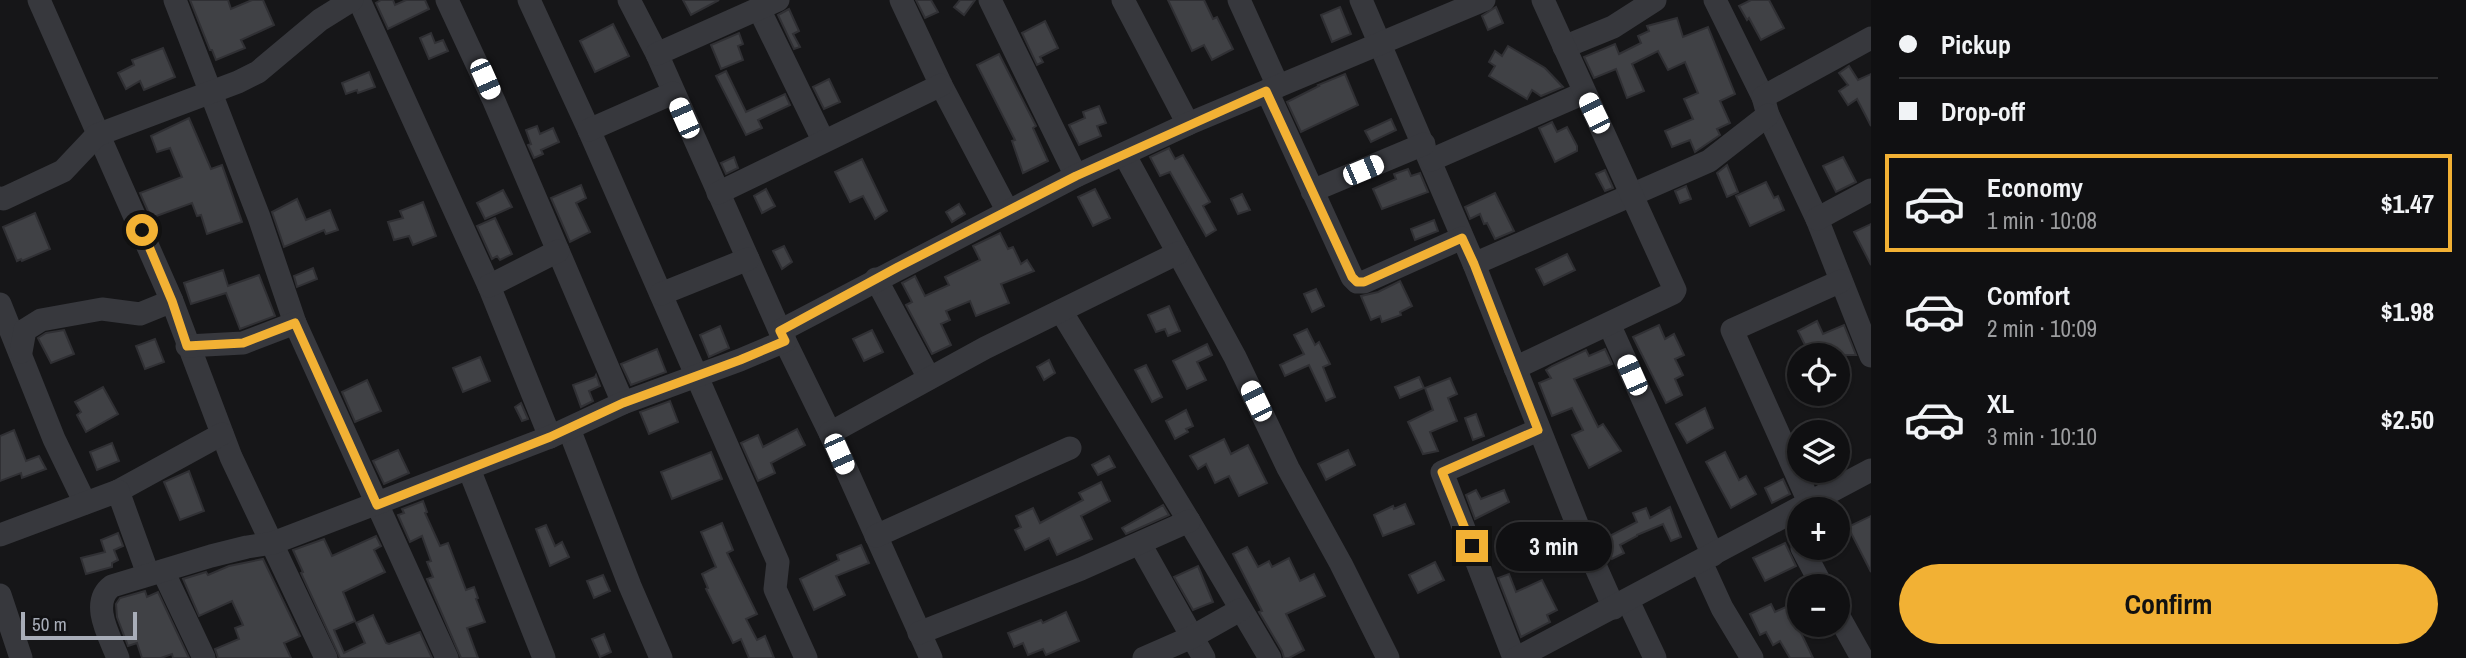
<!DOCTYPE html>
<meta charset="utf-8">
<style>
body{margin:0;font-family:"Archivo Narrow",sans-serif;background:#19191b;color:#f1f3f6;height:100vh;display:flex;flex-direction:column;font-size:26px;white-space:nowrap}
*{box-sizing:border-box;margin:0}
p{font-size:23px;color:#9c9d9f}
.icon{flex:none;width:38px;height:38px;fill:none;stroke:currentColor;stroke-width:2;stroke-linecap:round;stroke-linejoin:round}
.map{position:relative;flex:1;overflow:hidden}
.sheet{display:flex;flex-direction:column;background:#101012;width:595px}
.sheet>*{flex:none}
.banner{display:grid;align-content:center;height:154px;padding:0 28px;background:#101012}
.controls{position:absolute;left:1787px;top:343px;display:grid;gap:14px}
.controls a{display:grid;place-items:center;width:63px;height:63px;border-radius:50%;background:#101012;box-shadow:0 2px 5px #0004,0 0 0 2px #303032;font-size:35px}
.scale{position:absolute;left:21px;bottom:18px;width:116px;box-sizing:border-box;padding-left:7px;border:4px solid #a8adb8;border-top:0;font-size:19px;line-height:24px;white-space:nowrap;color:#a8adb8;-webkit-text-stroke:5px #111113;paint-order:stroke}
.end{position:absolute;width:32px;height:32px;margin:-16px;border:9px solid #f2b134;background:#111;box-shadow:0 0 0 4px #111}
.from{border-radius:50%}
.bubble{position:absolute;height:49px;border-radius:24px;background:#101012;box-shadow:0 2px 5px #0004,0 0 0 2px #303032;font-size:23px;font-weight:700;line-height:49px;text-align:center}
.car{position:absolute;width:21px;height:42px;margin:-21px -10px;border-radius:9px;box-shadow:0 0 5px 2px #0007;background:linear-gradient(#fff 24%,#345 0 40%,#fff 0 76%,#345 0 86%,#fff 0)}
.banner b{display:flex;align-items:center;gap:24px;height:66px;font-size:26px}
.banner b+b{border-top:2px solid #303032}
.banner i{width:18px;height:18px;background:#f1f3f6}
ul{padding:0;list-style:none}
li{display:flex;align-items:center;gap:21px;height:98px;margin:0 14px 10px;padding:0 14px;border:4px solid transparent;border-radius:0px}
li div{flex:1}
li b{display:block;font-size:26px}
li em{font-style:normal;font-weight:700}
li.current{border-color:#f2b134}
li>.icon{width:63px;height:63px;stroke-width:1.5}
.action{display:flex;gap:14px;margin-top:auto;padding:14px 28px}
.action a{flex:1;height:80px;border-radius:42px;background:#f2b134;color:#111;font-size:28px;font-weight:700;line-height:80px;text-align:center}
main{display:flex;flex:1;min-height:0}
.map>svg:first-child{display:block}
.building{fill:#404145;stroke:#303034;stroke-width:2}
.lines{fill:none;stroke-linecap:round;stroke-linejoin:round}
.minor{stroke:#37383d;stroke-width:23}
.route{stroke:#f2b134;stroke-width:9}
</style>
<main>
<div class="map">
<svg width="1871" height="658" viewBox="0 0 1871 658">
<rect width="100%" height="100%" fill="#161618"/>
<g class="building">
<path d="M190,0H228L231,9L252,0H263L274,25L241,40L245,48L216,60L212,50H210Z"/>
<path d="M381,0H393L395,5L406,0H425L429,9L388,29L376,3Z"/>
<path d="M683,0H719L691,15Z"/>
<path d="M916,0H931L938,12L925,18Z"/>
<path d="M960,0H975L964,15L954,7Z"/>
<path d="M1168,0H1204L1213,19L1217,17L1233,49L1212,60L1204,45L1192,51Z"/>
<path d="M1751,0H1769L1784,28L1761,40L1749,18L1747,20L1739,6Z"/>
<path d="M1340,7L1351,34L1332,42L1321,15Z"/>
<path d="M1496,7L1503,23L1488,30L1482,16Z"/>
<path d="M789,9L799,31L793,34L800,47L794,49L778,15Z"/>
<path d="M1677,18L1683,37L1708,27L1735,94L1720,101L1730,123L1717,129L1720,135L1695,152L1690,140L1672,147L1665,131L1693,119L1684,99L1698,93L1685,62L1668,70L1658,51L1632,64L1644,91L1627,98L1616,69L1594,78L1584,57L1615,44L1619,54L1641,43L1638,36L1649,31L1647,26Z"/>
<path d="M1045,21L1058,48L1040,57L1043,62L1037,65L1022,33Z"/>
<path d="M613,24L629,56L595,72L580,41Z"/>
<path d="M431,33L435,43L443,40L448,51L429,59L420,38Z"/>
<path d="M739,33L743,44L738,46L743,60L721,69L711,45Z"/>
<path d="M1508,46L1545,68L1563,87L1541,96L1532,90L1527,99L1489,76L1495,66L1489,62L1495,51L1502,56Z"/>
<path d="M163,48L175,77L144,90L140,81L126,89L118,73L134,65L132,60Z"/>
<path d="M999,54L1036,126L1033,128L1048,161L1023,173L1012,141L1015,140L977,65Z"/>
<path d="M1849,66L1858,80L1871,74V126L1857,99L1848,105L1839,91L1848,85L1839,73Z"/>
<path d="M726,71L746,112L785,94L790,105L758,120L762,128L746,135L716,76Z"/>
<path d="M369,72L375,87L358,93L357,90L346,94L342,83Z"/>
<path d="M1345,74L1358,105L1301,132L1287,102L1319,86L1318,85Z"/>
<path d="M829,79L840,102L824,109L813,87Z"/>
<path d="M1099,106L1106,123L1097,126L1101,136L1079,145L1069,125L1085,118L1083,112Z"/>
<path d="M189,118L211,169L222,165L242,222L207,234L201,215L197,216L192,203L151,218L140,193L182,177L170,148L157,152L151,136Z"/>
<path d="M1391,119L1396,130L1371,142L1365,131Z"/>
<path d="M1552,122L1557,132L1567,127L1577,146V151L1555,162L1539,128Z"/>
<path d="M537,126L540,134L553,128L559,142L541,150L543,154L534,158L528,145L531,144L526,130Z"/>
<path d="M1169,148L1175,159L1183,155L1210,202L1203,206L1216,230L1206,236L1170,172L1160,176L1150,157Z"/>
<path d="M734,157L738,168L726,174L721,163Z"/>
<path d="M1843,157L1856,182L1836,192L1823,166Z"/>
<path d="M862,159L887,211L875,219L863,196L850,202L835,172Z"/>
<path d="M1727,165L1738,192L1727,197L1717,173Z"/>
<path d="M1408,169L1411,176L1420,173L1428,192L1382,209L1373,189L1396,179L1394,174Z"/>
<path d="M1605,170L1613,188L1605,191L1596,174Z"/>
<path d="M1766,182L1774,198L1778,196L1784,210L1750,226L1736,196Z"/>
<path d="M581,185L586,198L576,203L590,232L570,242L551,198Z"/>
<path d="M1686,186L1691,199L1680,203L1675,191Z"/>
<path d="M766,189L775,206L762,213L754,196Z"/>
<path d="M1095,189L1110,218L1093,226L1078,197Z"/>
<path d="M503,190L512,207L485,219L477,203Z"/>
<path d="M1495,193L1514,231L1495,239L1487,223L1484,224L1480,214L1470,219L1465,207Z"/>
<path d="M1242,194L1250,210L1238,214L1231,199Z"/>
<path d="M297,199L306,220L330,210L338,230L326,234L324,230L284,247L272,212Z"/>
<path d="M423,202L436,236L413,245L409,236L394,240L388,222L403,218L400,211Z"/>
<path d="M959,204L965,214L952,222L946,212Z"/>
<path d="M35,213L50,249L22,261L21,259L17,261L3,227Z"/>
<path d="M495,218L512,254L500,260L497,256L492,259L477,226Z"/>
<path d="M1434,220L1438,231L1415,240L1411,229Z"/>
<path d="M1871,224V265L1854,232Z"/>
<path d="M1000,233L1008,249L1013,247L1021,264L1027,260L1034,271L1001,284L1009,303L976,316L970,301L946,311L950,320L941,324L951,345L932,354L906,305L912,302L902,283L915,276L925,296L949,285L945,277L980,260L973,246Z"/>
<path d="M784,246L792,262L782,269L773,251Z"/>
<path d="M1567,254L1575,270L1544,285L1536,269Z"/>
<path d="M313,268L317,279L297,287L294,276Z"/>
<path d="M223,270L228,286L259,275L275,316L240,329L226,293L191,304L184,283Z"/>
<path d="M1400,281L1412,306L1400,312L1401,315L1382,322L1380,316L1371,320L1361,296L1378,292Z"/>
<path d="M1316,289L1324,306L1312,312L1304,294Z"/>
<path d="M1169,306L1180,331L1168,336L1165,329L1156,332L1148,315Z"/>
<path d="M1817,321L1823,334L1844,325L1856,355H1810L1798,331Z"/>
<path d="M1659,325L1665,339L1674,334L1684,355L1675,359L1683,375L1675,379L1682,395L1666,403L1633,337Z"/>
<path d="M720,326L729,348L709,357L700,335Z"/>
<path d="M1307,329L1315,345L1319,342L1330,364L1323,367L1335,397L1326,401L1309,365L1285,376L1280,365L1304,354L1294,335Z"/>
<path d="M64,330L74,354L51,363L38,338L46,333Z"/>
<path d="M872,330L883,352L864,361L853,339Z"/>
<path d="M155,339L164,362L145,369L136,346Z"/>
<path d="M1207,344L1212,355L1197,362L1206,380L1187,389L1173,361Z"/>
<path d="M657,349L666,372L631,385L621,364Z"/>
<path d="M1605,349L1612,364L1574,379L1598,427L1603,424L1621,451L1589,468L1572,435L1583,430L1572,408L1552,416L1539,383L1551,378L1546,370L1552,366L1586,350L1589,356Z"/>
<path d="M480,357L490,381L463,392L453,368Z"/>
<path d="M1049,360L1055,373L1044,380L1037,367Z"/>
<path d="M1146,365L1162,397L1152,402L1135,370Z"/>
<path d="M596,375L600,386L589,391L593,401L581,407L573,385L595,377Z"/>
<path d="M1419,377L1424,388L1400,398L1395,387Z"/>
<path d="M1450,378L1457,394L1448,398L1457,421L1430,432L1438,451L1423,454L1408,422L1433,410L1425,388Z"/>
<path d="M367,380L381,411L355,422L342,392Z"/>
<path d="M103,387L118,414L86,432L77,415L81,412L75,402Z"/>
<path d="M670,401L678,422L649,434L640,412Z"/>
<path d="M521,403L528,419L522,421L515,407Z"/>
<path d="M1705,408L1713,428L1687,443L1676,424Z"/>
<path d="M1186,410L1193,426L1186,429L1188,432L1175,439L1166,421Z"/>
<path d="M1476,414L1484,436L1473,440L1465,418Z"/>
<path d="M797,429L805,445L771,463L775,473L758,481L741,443L758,435L763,447Z"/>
<path d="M14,430L26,461L39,456L46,469L22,478L21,473L0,481V436Z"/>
<path d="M1224,439L1231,454L1248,445L1267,483L1239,496L1229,476L1215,483L1206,464L1198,469L1190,456Z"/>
<path d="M112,443L119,461L97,470L90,452Z"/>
<path d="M398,450L409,473L384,484L373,461Z"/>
<path d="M1348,450L1355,465L1326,480L1318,464Z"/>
<path d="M711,452L722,479L672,499L661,472Z"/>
<path d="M1725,452L1739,480L1746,476L1756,494L1731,508L1706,462Z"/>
<path d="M1109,456L1115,467L1098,475L1092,465Z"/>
<path d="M189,471L204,511L180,520L164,482Z"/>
<path d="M1783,479L1790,494L1772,503L1765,488Z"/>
<path d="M1101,482L1110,501L1081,516L1092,539L1057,555L1049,538L1025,550L1015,530L1021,527L1016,516L1033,508L1040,523L1083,500L1079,493Z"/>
<path d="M1476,490L1481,499L1504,490L1509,502L1475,519L1466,495Z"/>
<path d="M423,501L427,512L425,513L440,546L448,543L466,590L474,587L478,598L476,599L485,622L467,628L478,658H461L427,579L433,577L427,562L431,561L422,536L410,542L398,515L404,513L402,509Z"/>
<path d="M1405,504L1414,524L1383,536L1374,515L1393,506L1394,509Z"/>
<path d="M1163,505L1169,515L1126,534L1122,528Z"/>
<path d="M1670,507L1681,537L1671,541L1663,524L1637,535V536L1620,545L1624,553L1612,559L1602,540L1637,522L1633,513L1646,508L1650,518Z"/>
<path d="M1871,516V572L1848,527Z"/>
<path d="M722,523L733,550L727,553L757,614L746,619L757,640L765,636L774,658H749L741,639L733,643L706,589L708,588L702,574L716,567L701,532Z"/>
<path d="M546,525L555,546L562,542L569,557L550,566L536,529Z"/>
<path d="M1522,528L1533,550L1522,556L1511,534Z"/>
<path d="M118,533L123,546L114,550L118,560L112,563V567L86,574L81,558L105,552L101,540Z"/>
<path d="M376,536L381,546L374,550L385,572L343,592L355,621L334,630L344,653L365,643L356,623L373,615L386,643L389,644L420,632L432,658H340L301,573L303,572L293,550L324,539L332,556Z"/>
<path d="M1785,543L1796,566L1765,581L1753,558Z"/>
<path d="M861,545L869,563L836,576L845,595L814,610L800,579L839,560L837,555Z"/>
<path d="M1247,547L1258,567L1269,561L1272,567L1289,558L1300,581L1314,574L1325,596L1286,614L1304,650L1289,658H1284L1282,651L1259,612L1262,611L1233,554Z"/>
<path d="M263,559L300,636L284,643L291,658H218L215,649L239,639L235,628L243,625L232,601L199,616L183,579L206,572L208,575L229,566Z"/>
<path d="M1435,562L1444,580L1418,593L1409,575Z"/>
<path d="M1198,566L1213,602L1193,610L1174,577Z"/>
<path d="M1509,574L1516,592L1542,580L1557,610L1547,615L1550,622L1521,637L1498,578Z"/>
<path d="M603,575L610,591L594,598L587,581Z"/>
<path d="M145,591L147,597L158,592L189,658H173L172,654L161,658H142L137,643L128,646L117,617L116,604L120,598Z"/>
<path d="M1771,604L1775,612L1788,606L1813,658H1790L1780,641L1773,645L1766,632L1760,635L1750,614Z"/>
<path d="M1066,612L1079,641L1046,655L1043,649L1028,655L1023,643L1014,647L1008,633L1041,620L1043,623Z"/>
<path d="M604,634L611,652L600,657L592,639Z"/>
</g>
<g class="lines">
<g class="minor">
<path d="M39,0L172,301L231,457L326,658"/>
<path d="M175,0L259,217L295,323L447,658"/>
<path d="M359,0L489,286L550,437"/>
<path d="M447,0L494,101L623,403"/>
<path d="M529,0L589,130L778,562L775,589L806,658"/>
<path d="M629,0L657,54L780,331L830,433L931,658"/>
<path d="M901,0L941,85L1007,210"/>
<path d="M990,0L1076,176"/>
<path d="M1123,0L1188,124"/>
<path d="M1239,0L1278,86"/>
<path d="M1361,0L1474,264L1581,534L1614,608"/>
<path d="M1715,0L1763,97L1768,115L1817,219L1871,356"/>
<path d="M759,9L823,140"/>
<path d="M1564,47L1613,27L1655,0"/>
<path d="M657,54L778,0"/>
<path d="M1267,91L1352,277L1357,282H1364L1462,238"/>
<path d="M1763,97L1871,38"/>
<path d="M589,130L673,93"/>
<path d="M1124,154L1235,357L1288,468L1341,564L1388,658"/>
<path d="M1431,160L1584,93"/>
<path d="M1312,191L1424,144"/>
<path d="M718,193L941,85"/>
<path d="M0,198L3,199L63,171L97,135L238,82L258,72L320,20L352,0"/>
<path d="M1817,219L1871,190"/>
<path d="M1474,264L1709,161L1768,115"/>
<path d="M876,279L929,378"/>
<path d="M489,286L558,251"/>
<path d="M661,294L748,259"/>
<path d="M0,304L54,439L85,503"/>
<path d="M1061,311L1189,521L1270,658"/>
<path d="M1609,324L1713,555"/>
<path d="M780,331L1076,176L1188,124L1484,0"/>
<path d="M187,346L243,343L295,323"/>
<path d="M21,352L25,330L41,320L102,309L140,314L172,301"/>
<path d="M1515,368L1673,293L1675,290L1543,0"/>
<path d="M569,429L630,586L661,658"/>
<path d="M830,433L985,348L1178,253"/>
<path d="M469,469L544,658"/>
<path d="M118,491L222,434"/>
<path d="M1809,502L1732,330L1841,281"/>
<path d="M0,535L118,491L148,574"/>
<path d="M876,536L1070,448"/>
<path d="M1140,544L1204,658"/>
<path d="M1802,548L1822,586"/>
<path d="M1701,562L1722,608L1752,658"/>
<path d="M163,571L204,658"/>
<path d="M0,595L21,658"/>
<path d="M1628,601L1655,658"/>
<path d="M1838,615L1862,658"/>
<path d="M919,633L1081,569L1189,521"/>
<path d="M118,658C110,637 89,603 112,586L211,556L247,547L273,543L550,437L623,403L740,360L785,341"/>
<path d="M1144,658L1192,637L1240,610"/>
<path d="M1514,658L1442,472L1538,430"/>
<path d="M1517,658C1636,596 1752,532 1871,470"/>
</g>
</g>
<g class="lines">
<path class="route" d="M142,230L172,301L187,346L243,343L295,323L377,505L550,437L623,403L740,360L785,341L780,331L898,267L1076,176L1266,91L1352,277L1357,282H1364L1462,238L1474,264L1538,430L1442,472L1472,546"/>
</g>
</svg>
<div class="controls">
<a><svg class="icon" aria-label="locate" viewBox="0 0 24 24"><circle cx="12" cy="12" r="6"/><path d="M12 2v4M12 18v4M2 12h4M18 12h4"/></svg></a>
<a><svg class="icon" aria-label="layers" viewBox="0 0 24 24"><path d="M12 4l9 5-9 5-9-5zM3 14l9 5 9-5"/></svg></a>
<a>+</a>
<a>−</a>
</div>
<div class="scale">50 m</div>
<i class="end from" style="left:142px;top:230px"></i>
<i class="end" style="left:1472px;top:546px"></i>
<div class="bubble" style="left:1496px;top:522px;width:116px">3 min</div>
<i class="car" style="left:485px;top:79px;rotate:156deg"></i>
<i class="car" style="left:1594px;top:113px;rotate:334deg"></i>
<i class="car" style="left:684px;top:118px;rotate:336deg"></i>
<i class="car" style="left:1363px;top:170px;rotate:67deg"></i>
<i class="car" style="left:1632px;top:375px;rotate:336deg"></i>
<i class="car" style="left:1256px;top:401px;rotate:334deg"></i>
<i class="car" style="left:839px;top:454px;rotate:156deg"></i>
</div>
<section class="sheet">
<div class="banner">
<b><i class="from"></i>Pickup</b>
<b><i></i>Drop-off</b>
</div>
<ul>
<li class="current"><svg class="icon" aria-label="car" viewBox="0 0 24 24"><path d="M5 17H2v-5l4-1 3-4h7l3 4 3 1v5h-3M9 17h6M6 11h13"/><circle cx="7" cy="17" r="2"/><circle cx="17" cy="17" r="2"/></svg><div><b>Economy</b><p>1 min · 10:08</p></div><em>$1.47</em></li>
<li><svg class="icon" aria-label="car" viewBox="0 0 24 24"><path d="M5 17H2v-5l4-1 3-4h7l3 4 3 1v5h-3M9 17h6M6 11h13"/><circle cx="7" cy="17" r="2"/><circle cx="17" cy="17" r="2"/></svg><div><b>Comfort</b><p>2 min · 10:09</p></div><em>$1.98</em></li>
<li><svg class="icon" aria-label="car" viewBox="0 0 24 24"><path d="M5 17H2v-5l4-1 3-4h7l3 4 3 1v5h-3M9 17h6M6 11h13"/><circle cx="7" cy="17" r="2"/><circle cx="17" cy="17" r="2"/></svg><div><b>XL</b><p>3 min · 10:10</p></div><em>$2.50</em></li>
</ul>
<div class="action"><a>Confirm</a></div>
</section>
</main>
